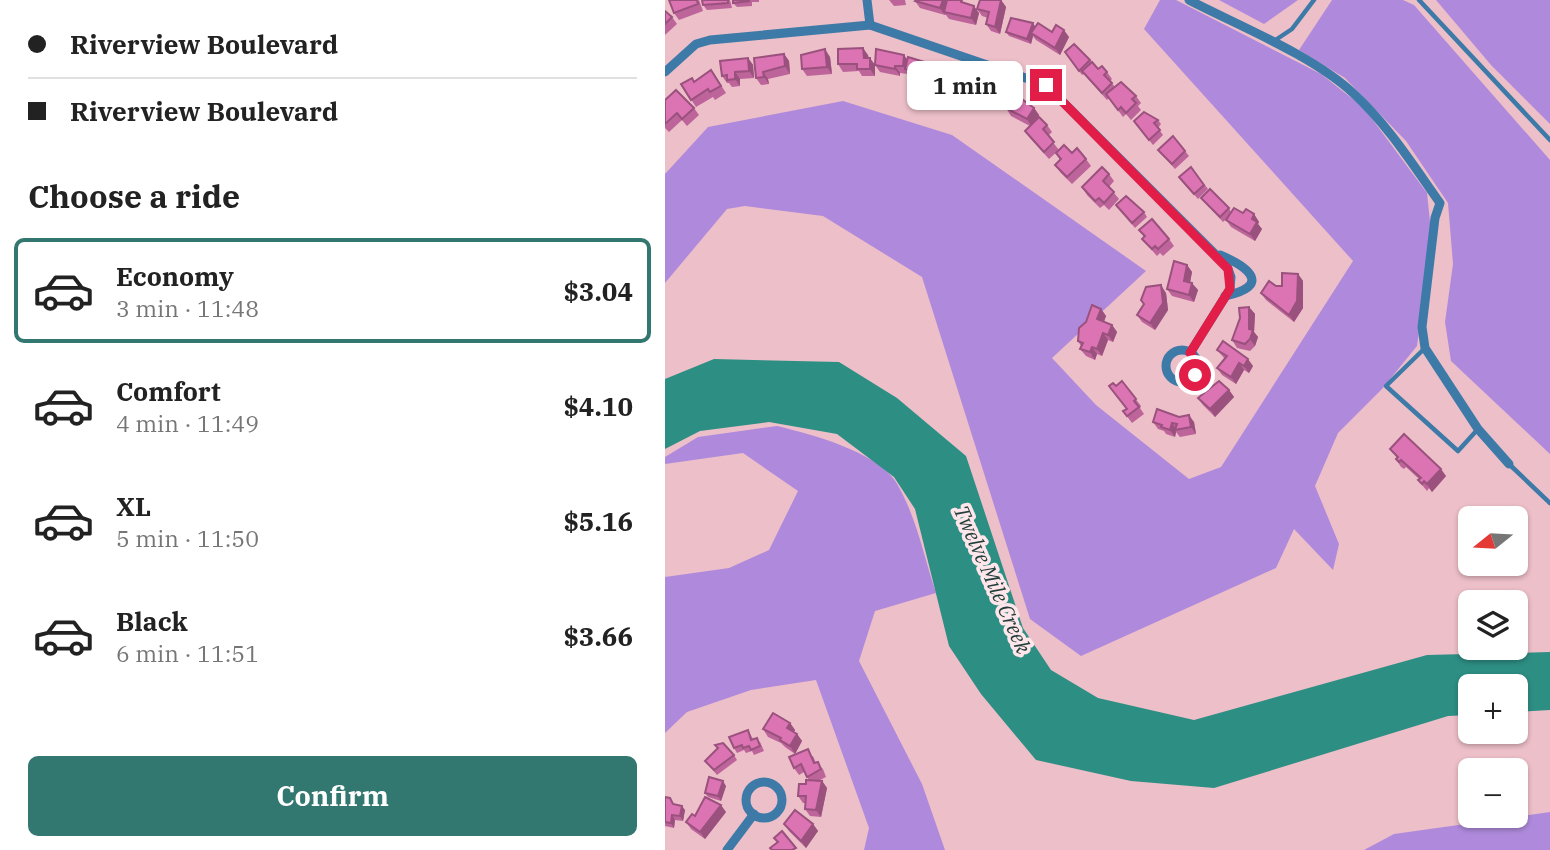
<!DOCTYPE html>
<meta charset="utf-8">
<style>
body{margin:0;font-family:"IBM Plex Serif",serif;background:#f6f6f6;color:#222;height:100vh;display:flex;flex-direction:column;font-size:26px;white-space:nowrap}
*{box-sizing:border-box;margin:0}
p{font-size:23px;color:#767676}
.icon{flex:none;width:38px;height:38px;fill:none;stroke:currentColor;stroke-width:2;stroke-linecap:round;stroke-linejoin:round}
.map{position:relative;flex:1;overflow:hidden}
.sheet{display:flex;flex-direction:column;background:#fff;width:665px}
.sheet>*{flex:none}
.guide{display:grid;align-content:center;height:154px;padding:0 28px;background:#fff}
.needle{width:46px;rotate:252deg}
.buttons{position:absolute;left:793px;top:506px;display:grid;gap:14px}
.buttons a{display:grid;place-items:center;width:70px;height:70px;border-radius:10px;background:#fff;box-shadow:0 2px 5px #0004;font-size:35px}
.end{position:absolute;width:32px;height:32px;margin:-16px;border:9px solid #e11d48;background:#fff;box-shadow:0 0 0 4px #fff}
.from{border-radius:50%}
.bubble{position:absolute;height:49px;border-radius:10px;background:#fff;box-shadow:0 2px 5px #0004;font-size:23px;font-weight:700;line-height:49px;text-align:center}
.guide b{display:flex;align-items:center;gap:24px;height:66px;font-size:26px}
.guide b+b{border-top:2px solid #e0e0e0}
.guide i{width:18px;height:18px;background:#222}
ul{padding:0;list-style:none}
li{display:flex;align-items:center;gap:21px;height:105px;margin:0 14px 10px;padding:0 14px;border:4px solid transparent;border-radius:10px}
li div{flex:1}
li b{display:block;font-size:26px}
li em{font-style:normal;font-weight:700}
li.active{border-color:#327870}
li>.icon{width:63px;height:63px;stroke-width:1.5}
h2{padding:0 28px;font-size:32px;line-height:84px}
.action{display:flex;gap:14px;margin-top:auto;padding:14px 28px}
.action a{flex:1;height:80px;border-radius:10px;background:#327870;color:#fff;font-size:28px;font-weight:700;line-height:80px;text-align:center}
main{display:flex;flex:1;min-height:0}
.map>svg:first-child{display:block}
.green{fill:#af8adc}
.water{fill:#2d8e83}
.lines{fill:none;stroke-linecap:round;stroke-linejoin:round}
.service{stroke:#3e7aa7;stroke-width:4.5}
.minor{stroke:#3e7aa7;stroke-width:9}
.wall{fill:#bd649b}
.shaded-wall{fill:#9a517e}
.building{fill:#dc74b4;stroke:#9a517e;stroke-width:2}
.route{stroke:#e11d48;stroke-width:9}
.labels{text-anchor:middle;dominant-baseline:central;stroke-width:7;stroke-linejoin:round;paint-order:stroke}
.water-label{font-size:21px;font-style:italic;fill:#213e3a;stroke:#ffe6eb}
</style>
<main>
<section class="sheet">
<div class="guide">
<b><i class="from"></i>Riverview Boulevard</b>
<b><i></i>Riverview Boulevard</b>
</div>
<h2>Choose a ride</h2>
<ul>
<li class="active"><svg class="icon" aria-label="car" viewBox="0 0 24 24"><path d="M5 17H2v-5l4-1 3-4h7l3 4 3 1v5h-3M9 17h6M6 11h13"/><circle cx="7" cy="17" r="2"/><circle cx="17" cy="17" r="2"/></svg><div><b>Economy</b><p>3 min · 11:48</p></div><em>$3.04</em></li>
<li><svg class="icon" aria-label="car" viewBox="0 0 24 24"><path d="M5 17H2v-5l4-1 3-4h7l3 4 3 1v5h-3M9 17h6M6 11h13"/><circle cx="7" cy="17" r="2"/><circle cx="17" cy="17" r="2"/></svg><div><b>Comfort</b><p>4 min · 11:49</p></div><em>$4.10</em></li>
<li><svg class="icon" aria-label="car" viewBox="0 0 24 24"><path d="M5 17H2v-5l4-1 3-4h7l3 4 3 1v5h-3M9 17h6M6 11h13"/><circle cx="7" cy="17" r="2"/><circle cx="17" cy="17" r="2"/></svg><div><b>XL</b><p>5 min · 11:50</p></div><em>$5.16</em></li>
<li><svg class="icon" aria-label="car" viewBox="0 0 24 24"><path d="M5 17H2v-5l4-1 3-4h7l3 4 3 1v5h-3M9 17h6M6 11h13"/><circle cx="7" cy="17" r="2"/><circle cx="17" cy="17" r="2"/></svg><div><b>Black</b><p>6 min · 11:51</p></div><em>$3.66</em></li>
</ul>
<div class="action"><a>Confirm</a></div>
</section>
<div class="map">
<svg width="885" height="850" viewBox="0 0 885 850">
<rect width="100%" height="100%" fill="#edbfc8"/>
<g class="green">
<path d="M495,0H511L656,74L699,108L762,193L767,240L752,346L717,389L673,433L650,486L674,544L668,570L629,529L611,568L416,656L365,619L257,277L158,216L80,206L62,209L0,283V174L43,127L178,101L287,135L481,271L387,358L431,405L524,479L556,467L688,261L479,29Z"/>
<path d="M554,0H633L599,24Z"/>
<path d="M667,0H738L749,5L885,160V454L786,361L780,322L788,264L783,203L741,141L680,78L634,50Z"/>
<path d="M771,0H885V124L826,65Z"/>
<path d="M112,426C145,434 211,451 231,482C251,515 259,557 271,593L210,611L194,661L257,784L280,850H199L204,828L151,680L86,690L22,712L0,733V577L64,568L104,550L133,491L78,453L0,464V457L33,437Z"/>
<path d="M885,812V850H699L729,834Z"/>
</g>
<path class="water" d="M49,359L174,362L232,398L301,456L358,628L386,670L433,698L529,720L762,655L885,652V710L851,712L850,686H805V715L783,716L549,788L466,781L371,760L316,694L284,646L250,509L229,477L172,434L104,422L35,431L0,449V379Z"/>
<g class="lines">
<g class="service">
<path d="M754,0L885,140"/>
<path d="M609,41L627,29L649,0"/>
<path d="M759,349L721,386L793,451L813,429"/>
<path d="M845,465L885,503"/>
</g>
<g class="minor">
<path d="M202,0L205,25"/>
<path d="M524,0C574,26 647,55 688,93C723,125 748,165 775,203L770,218L757,327L760,348L813,429L844,464"/>
<path d="M0,72L31,44L45,40L205,25L381,85L562,266L566,277L565,289L525,353"/>
<path d="M555,255C584,267 607,286 560,296"/>
<circle cx="517" cy="366" r="16"/>
<circle cx="99" cy="800" r="18"/>
<path d="M62,850L89,814"/>
</g>
</g>
<g class="wall">
<path d="M34,0L38,11L14,20L9,13Z"/>
<path d="M65,0L67,8L42,10L38,5Z"/>
<path d="M68,0H94V2H87V6L72,7L68,3Z"/>
<path d="M224,0H240L241,5L229,6Z"/>
<path d="M336,0L341,7L335,34L326,31L321,24L323,18L317,16L312,9Z"/>
<path d="M250,1H282L302,4L314,13L311,25L284,19L281,15H280L255,8Z"/>
<path d="M0,11L7,17L12,24L0,35Z"/>
<path d="M370,27L404,37L395,55L371,40L368,36L366,44L344,36L341,32Z"/>
<path d="M400,52L425,60L433,69L442,72L447,79L445,81L450,87L471,96L476,103L473,106L476,110L466,120L461,114L458,117L444,98L442,100L419,74L417,75Z"/>
<path d="M119,54L124,61L125,74L103,79L104,84L96,85L91,78Z"/>
<path d="M203,55L204,58L210,65V76H197L194,71L178,72L173,64Z"/>
<path d="M239,55L242,60L269,65L274,72L297,77L300,82L296,95L273,91L270,87L269,89L251,83L247,77L245,76L243,74L235,73V76L215,72L210,65Z"/>
<path d="M165,57L167,74L142,76L137,69Z"/>
<path d="M83,58L88,65L89,78L75,79V86L67,87L64,83H62L57,76Z"/>
<path d="M46,70L61,93L50,100L48,97L31,107L16,84L29,82Z"/>
<path d="M325,85L335,93L330,108L316,103L315,108L305,105L300,98Z"/>
<path d="M0,100L29,108L34,115L22,126L17,120L4,132L0,128Z"/>
<path d="M337,100L369,108L374,115L372,120L382,125L387,132L383,136L394,150L384,159L365,138L360,131L365,126L346,116L341,108L342,107Z"/>
<path d="M493,120L496,124L493,128L498,135L488,145L469,121Z"/>
<path d="M493,150L520,151L524,156L510,169Z"/>
<path d="M391,153L421,159L426,166L407,184L395,172L390,165L395,160Z"/>
<path d="M526,167L543,189L533,199L514,177Z"/>
<path d="M444,174L449,181L444,187L454,199L444,210L439,205L435,208L422,195L417,187Z"/>
<path d="M536,198L564,208L566,212L589,214L594,222L593,224L597,229L590,241L566,227L561,220L563,217L558,222Z"/>
<path d="M451,205L479,212L482,217L470,228Z"/>
<path d="M474,230L504,239L509,246L498,256L495,253L492,256L477,239L479,237Z"/>
<path d="M522,265L527,272L525,282L533,290L529,302L507,296L502,289Z"/>
<path d="M633,274L638,281V308L629,322L601,300L596,293L611,286H617Z"/>
<path d="M501,293L503,310L490,330L477,322L472,315Z"/>
<path d="M584,307L590,314L589,332L593,337L590,346L585,351L572,348L567,340Z"/>
<path d="M436,309L441,316L439,322L447,325L452,332L448,342L443,340L437,356L432,354L430,360L421,356L415,349L416,346L413,341Z"/>
<path d="M552,350L588,366L584,373L579,370L571,384L557,375L552,368L560,359Z"/>
<path d="M457,381L476,406L475,408L479,414L467,423L458,411L461,409L451,386Z"/>
<path d="M564,390L569,397L550,417L538,405L533,398Z"/>
<path d="M488,422H529L531,434L515,437L511,432L510,437L501,434L499,431L493,429Z"/>
<path d="M725,449L781,476L767,492L764,488L762,491L753,480L754,479L741,467L739,469L736,467L731,459L732,458Z"/>
<path d="M125,723L130,730L129,732L132,734L137,741L130,754L120,747L116,743L103,737L98,729Z"/>
<path d="M83,730L88,739L95,742L99,751L89,755L87,751L81,753L79,750L72,753L69,748Z"/>
<path d="M50,745L69,755L72,760L52,775L40,761L53,749Z"/>
<path d="M148,756L151,763L158,769L161,777L153,781H157L162,788L156,817L145,816L140,809L141,803H138L133,796L144,780L139,772L134,775L129,768Z"/>
<path d="M61,786L56,801L43,797L40,793Z"/>
<path d="M0,797L9,805L20,810L18,821L10,820L9,828L0,826Z"/>
<path d="M61,812L40,839L26,829L21,822L30,816Z"/>
<path d="M119,824H148L153,831L141,848L124,831Z"/>
</g>
<g class="shaded-wall">
<path d="M276,0H281L284,4L279,12L280,15L275,8Z"/>
<path d="M336,0L341,7L335,34L330,27Z"/>
<path d="M309,6L314,13L311,25L306,18Z"/>
<path d="M368,23L371,28L366,33L368,36L366,44L362,39Z"/>
<path d="M399,30L404,37L395,55L390,48Z"/>
<path d="M198,48L203,55L204,66L199,58Z"/>
<path d="M160,49L165,57L167,74L162,67Z"/>
<path d="M119,54L124,61L125,74L120,66Z"/>
<path d="M239,55L244,62L240,69L238,66Z"/>
<path d="M83,58L88,65L89,78L84,71Z"/>
<path d="M205,58L210,65V76L205,69Z"/>
<path d="M269,65L274,73L269,89L264,81Z"/>
<path d="M230,66L235,73V76L230,69Z"/>
<path d="M70,72L75,79V86L70,79Z"/>
<path d="M98,72L103,79L104,84L99,77Z"/>
<path d="M297,77L300,82L296,95L293,91Z"/>
<path d="M330,86L335,93L330,108L325,101Z"/>
<path d="M311,96L316,103L315,108L310,101Z"/>
<path d="M369,108L374,115L367,127L362,119Z"/>
<path d="M589,214L594,222L593,224L597,229L590,241L585,234L587,219Z"/>
<path d="M522,265L527,272L524,288L519,281Z"/>
<path d="M633,274L638,281V308L629,322L624,315Z"/>
<path d="M527,283L533,290L529,302L524,295Z"/>
<path d="M496,285L501,293L503,310L490,330L485,323Z"/>
<path d="M584,307L590,314L589,332L593,337L590,346L585,339Z"/>
<path d="M436,309L441,316L437,326L432,319Z"/>
<path d="M447,325L452,332L448,342L443,335Z"/>
<path d="M438,333L443,340L437,356L432,349Z"/>
<path d="M427,347L432,354L430,360L425,352Z"/>
<path d="M583,359L588,366L584,373L579,366Z"/>
<path d="M574,363L579,370L571,384L566,377Z"/>
<path d="M564,390L569,397L550,417L545,409Z"/>
<path d="M524,415L529,422L531,434L526,427Z"/>
<path d="M507,423L511,429L510,430L511,432L510,437L505,430Z"/>
<path d="M776,469L781,476L767,492L762,484Z"/>
<path d="M125,723L130,730L127,735L122,728Z"/>
<path d="M132,734L137,741L130,754L125,746Z"/>
<path d="M58,781L61,786L56,801L53,796Z"/>
<path d="M157,781L162,788L156,817L151,810Z"/>
<path d="M56,805L61,812L40,839L35,832Z"/>
<path d="M17,806L20,810L18,821L15,816Z"/>
<path d="M7,815L10,820L9,828L6,823Z"/>
<path d="M148,824L153,831L141,848L136,841Z"/>
</g>
<g class="building">
<path d="M4,0H32L33,4L9,13Z"/>
<path d="M37,0H63V3L38,5Z"/>
<path d="M68,0H84V1L68,3Z"/>
<path d="M251,0H278L275,8L250,1Z"/>
<path d="M282,0H297L296,2L309,6L306,18L279,12Z"/>
<path d="M315,0H336L330,27L321,24L324,12L312,9Z"/>
<path d="M0,11L7,17L0,24Z"/>
<path d="M346,18L368,23L362,39L341,32Z"/>
<path d="M373,23L387,32L391,25L399,30L390,48L366,33Z"/>
<path d="M409,44L425,60L414,71L400,52Z"/>
<path d="M198,48L199,58H205V69H192V64H173V49Z"/>
<path d="M160,49L162,67L137,69L136,55Z"/>
<path d="M211,49L239,55L238,66H230V69L210,65Z"/>
<path d="M119,54L120,66L98,72L99,77L91,78L89,58Z"/>
<path d="M243,57L269,65L264,81L246,76L248,72L240,69Z"/>
<path d="M83,58L84,71L70,72V79L62,80V75L57,76L55,61Z"/>
<path d="M427,62L433,69L437,66L442,72L439,75L447,83L437,93L417,71Z"/>
<path d="M275,68L297,77L293,91L270,86Z"/>
<path d="M46,70L56,86L45,92L43,89L26,100L16,84L27,78L29,82Z"/>
<path d="M307,76L322,81L321,83L330,86L325,101L311,96L310,101L300,98Z"/>
<path d="M456,82L471,96L467,99L471,103L461,113L456,107L453,110L441,94Z"/>
<path d="M343,89L369,108L362,119L341,108L344,104L337,100Z"/>
<path d="M11,90L29,108L17,119L12,113L0,124V100Z"/>
<path d="M479,112L493,120L489,123L495,130L484,140L469,121Z"/>
<path d="M374,117L382,125L378,129L389,142L379,152L360,131Z"/>
<path d="M508,136L520,151L507,164L493,150Z"/>
<path d="M399,145L407,153L412,148L421,159L402,177L390,165L396,159L391,153Z"/>
<path d="M437,167L444,174L438,181L449,192L439,203L434,198L430,201L417,187Z"/>
<path d="M526,167L539,185L529,194L514,177Z"/>
<path d="M545,189L564,208L555,217L536,198Z"/>
<path d="M461,196L479,212L467,223L451,205Z"/>
<path d="M569,208L578,213L581,209L589,214L587,219L592,222L585,234L561,220Z"/>
<path d="M487,219L504,239L493,249L490,246L487,249L477,239L480,236L474,230Z"/>
<path d="M509,261L522,265L519,281L527,283L524,295L502,289Z"/>
<path d="M617,273L633,274L632,301L624,315L596,293L604,281L611,286H617Z"/>
<path d="M496,285L498,303L485,323L472,315L479,304L476,300L481,287Z"/>
<path d="M427,305L436,309L432,319L447,325L443,335L438,333L432,349L427,347L425,352L415,349L418,343L413,341L414,328L421,322Z"/>
<path d="M584,307V329L588,330L585,339L580,344L567,340L575,318L574,308Z"/>
<path d="M558,341L583,359L579,366L574,363L566,377L552,368L562,356L552,350Z"/>
<path d="M457,381L471,399L469,401L474,407L462,416L458,411L462,409L444,386L448,383L451,386Z"/>
<path d="M554,381L564,390L545,409L533,398Z"/>
<path d="M492,409L514,417L524,415L526,427L510,430L512,424L507,423L505,430L496,427L497,425L488,422Z"/>
<path d="M739,434L776,469L762,484L759,481L757,484L753,480L756,478L736,460L734,462L731,459L733,457L725,449Z"/>
<path d="M108,713L125,723L122,728L132,734L125,746L115,740L116,738L98,729Z"/>
<path d="M83,730L86,740L92,738L95,746L86,750L84,746L78,748L77,745L69,748L64,737Z"/>
<path d="M58,743L69,755L49,770L40,761L53,748L50,745Z"/>
<path d="M143,749L149,763L153,762L156,769L142,777L136,764L129,768L124,757Z"/>
<path d="M44,777L58,781L53,796L40,793Z"/>
<path d="M141,780L157,781L151,810L140,809L141,796H133L134,784H141Z"/>
<path d="M0,797L5,798L8,804L17,806L15,816L7,815L6,823L0,822Z"/>
<path d="M40,797L56,805L35,832L21,822L27,814L30,816Z"/>
<path d="M130,810L148,824L136,841L119,824Z"/>
<path d="M117,831L131,848L127,850H107L105,848L113,842L109,838Z"/>
</g>
<g class="lines">
<path class="route" d="M381,85L563,269L565,289L525,353L532,362L530,375"/>
</g>
<g class="labels">
<g class="water-label">
<text transform="translate(328 579) rotate(66)">Twelve Mile Creek</text>
</g>
</g>
</svg>
<div class="buttons">
<a><svg class="needle" viewBox="-14 -14 28 28"><path d="M0-13l5 13h-10z" fill="#e53935"/><path d="M0 13l5-13h-10z" fill="#767676"/></svg></a>
<a><svg class="icon" aria-label="layers" viewBox="0 0 24 24"><path d="M12 4l9 5-9 5-9-5zM3 14l9 5 9-5"/></svg></a>
<a>+</a>
<a>−</a>
</div>
<i class="end from" style="left:530px;top:375px"></i>
<i class="end" style="left:381px;top:85px"></i>
<div class="bubble" style="left:242px;top:61px;width:116px">1 min</div>
</div>
</main>
